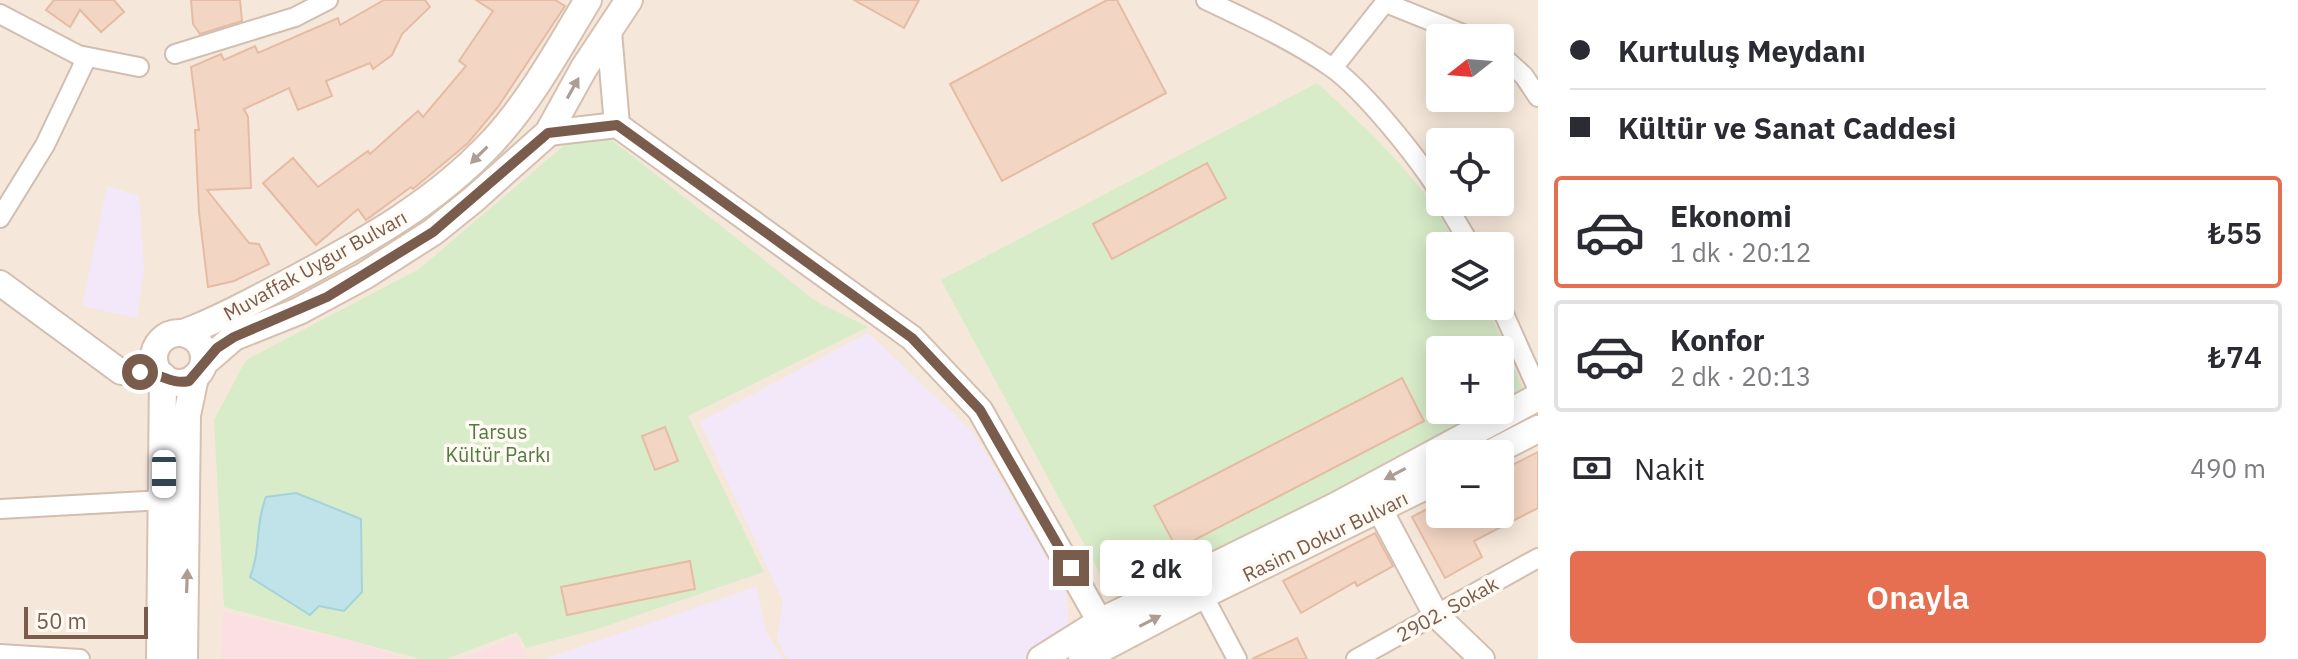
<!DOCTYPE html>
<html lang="tr">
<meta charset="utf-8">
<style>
body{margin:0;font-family:"IBM Plex Sans",sans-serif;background:#f7f7f7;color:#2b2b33;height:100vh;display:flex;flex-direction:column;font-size:30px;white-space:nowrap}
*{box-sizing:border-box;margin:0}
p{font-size:26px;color:#7c7c81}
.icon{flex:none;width:44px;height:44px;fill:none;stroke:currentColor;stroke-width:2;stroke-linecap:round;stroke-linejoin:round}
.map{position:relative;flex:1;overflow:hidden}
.panel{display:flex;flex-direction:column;background:#fff;width:760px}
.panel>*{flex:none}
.top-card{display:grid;align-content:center;height:176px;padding:0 32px;background:#fff}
.needle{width:52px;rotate:253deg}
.tools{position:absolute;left:1426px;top:24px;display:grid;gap:16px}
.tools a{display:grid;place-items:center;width:88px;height:88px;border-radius:8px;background:#fff;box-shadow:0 4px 20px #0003;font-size:40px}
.scale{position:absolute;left:24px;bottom:20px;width:124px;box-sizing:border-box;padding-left:8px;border:4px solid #7a5c4d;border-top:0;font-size:22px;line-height:28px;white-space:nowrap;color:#7a5c4d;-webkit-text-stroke:6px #fffaf3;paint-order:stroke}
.end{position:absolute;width:36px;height:36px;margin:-18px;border:10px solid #7a5c4d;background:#fff;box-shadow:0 0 0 4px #fff}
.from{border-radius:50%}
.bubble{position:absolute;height:56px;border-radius:8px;background:#fff;box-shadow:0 4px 20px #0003;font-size:26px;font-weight:600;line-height:56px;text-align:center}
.car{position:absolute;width:24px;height:48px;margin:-24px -12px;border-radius:10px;box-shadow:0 0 6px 2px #0007;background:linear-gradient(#fff 24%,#345 0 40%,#fff 0 76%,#345 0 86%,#fff 0)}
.top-card b{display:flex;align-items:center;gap:28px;height:76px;font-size:30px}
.top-card b+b{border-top:2px solid #e1e1e2}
.top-card i{width:20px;height:20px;background:#2b2b33}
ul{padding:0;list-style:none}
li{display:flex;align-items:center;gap:24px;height:112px;margin:0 16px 12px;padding:0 16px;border:4px solid #e1e1e2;border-radius:8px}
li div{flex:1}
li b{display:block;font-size:30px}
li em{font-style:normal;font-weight:600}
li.active{border-color:#e76f51}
li>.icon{width:72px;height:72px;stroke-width:1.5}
.pay{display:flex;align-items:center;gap:20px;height:88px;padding:0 32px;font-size:30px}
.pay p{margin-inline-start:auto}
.cta{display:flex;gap:16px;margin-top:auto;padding:16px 32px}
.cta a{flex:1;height:92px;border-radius:8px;background:#e76f51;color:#fff;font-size:32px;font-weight:600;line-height:92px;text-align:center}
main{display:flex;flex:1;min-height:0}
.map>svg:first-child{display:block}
.residential{fill:#f5e8da;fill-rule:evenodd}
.education{fill:#f3e8fa}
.medical{fill:#fbdfe3}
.green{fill:#d8ecc9}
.water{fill:#bfe3e8;stroke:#a5d3da;stroke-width:2}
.building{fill:#f3d5c3;stroke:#e6bba3;stroke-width:2}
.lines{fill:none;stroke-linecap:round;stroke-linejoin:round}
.minor-casing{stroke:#d1beb0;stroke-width:22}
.tertiary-casing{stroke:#d1beb0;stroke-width:28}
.secondary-casing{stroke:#d6c0b0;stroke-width:30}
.minor{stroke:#fff;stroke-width:18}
.tertiary{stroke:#fff;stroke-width:24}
.secondary{stroke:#fff;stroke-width:26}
.oneway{fill:#af9d94}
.route{stroke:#7a5c4d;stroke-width:10}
.labels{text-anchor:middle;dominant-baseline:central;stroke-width:7;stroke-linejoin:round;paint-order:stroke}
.street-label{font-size:20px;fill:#7a5c4d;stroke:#fffaf3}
.park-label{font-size:20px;fill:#537a41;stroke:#fffaf3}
</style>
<main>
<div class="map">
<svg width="1538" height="659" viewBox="0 0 1538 659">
<rect width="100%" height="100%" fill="#fdf6ec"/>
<path class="residential" d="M0,0H1538V659H0ZM1440,38H1500V98H1440ZM1440,142H1500V202H1440ZM1440,246H1500V306H1440ZM1440,350H1500V410H1440ZM1440,454H1500V514H1440Z"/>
<g class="education">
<path d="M107,186L139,196L144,270L137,318L82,306Z"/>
<path d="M868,333L974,433L1066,592L1069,629L1024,659H787L777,639L783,601L700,422Z"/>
<path d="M756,587L767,634L783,659H545Z"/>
</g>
<g class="medical">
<path d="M223,612L359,643L405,659H221Z"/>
<path d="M518,636L526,659H460Z"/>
</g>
<g class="green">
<path d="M1317,83C1371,133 1423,179 1457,246H1440V306H1487L1525,394L1500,407V350H1440V410H1493L1121,598L1112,596L941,280Z"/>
<path d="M607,136L817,302L868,327L688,416L764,572L597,629L526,648L517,632L446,659H421L224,607L214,420L246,360L419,269L573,138Z"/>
</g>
<path class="water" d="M296,493L361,519L362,592L344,611L319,606L310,615L250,577C261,551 255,524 266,497Z"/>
<g class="building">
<path d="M54,0H114L124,12L101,32L80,10L70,27L46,10Z"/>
<path d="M191,0H240L242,21L200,34L193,24Z"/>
<path d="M384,0H425L430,7L402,34L392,55L373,69L370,63L326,81L332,96L298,110L289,88L244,109L248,117L251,188L207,190L249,243L259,244L269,264L234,281L208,287L199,212L195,130H199L191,67L221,54L224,60L255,46L258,53L338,18L340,25Z"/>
<path d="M476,0H555L565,6L498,107L468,143L413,189L411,187L366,220L358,209L316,245L263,183L293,158L318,187L368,151L370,154L418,111L423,117L466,66L459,61L493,11Z"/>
<path d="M854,0H919L904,28Z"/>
<path d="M1107,0H1117L1166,93L1002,181L950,84Z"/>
<path d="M1207,163L1226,198L1112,259L1093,224Z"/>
<path d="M1402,378L1424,421L1177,549L1154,506Z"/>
<path d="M665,427L678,461L655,470L642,436Z"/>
<path d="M1538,452V508L1474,541L1482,557L1445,578L1412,517L1440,502V514H1500V471Z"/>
<path d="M1375,533L1393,566L1357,586L1355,582L1301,613L1283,581Z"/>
<path d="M690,561L695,589L567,615L561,587Z"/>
<path d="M1297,638L1307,659H1252Z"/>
</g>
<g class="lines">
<defs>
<g id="minor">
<path d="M1206,0C1248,20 1292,40 1331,67C1364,90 1418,158 1440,193"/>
<path d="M1386,3L1473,38"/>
<path d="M0,14L78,55L139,67"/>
<path d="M175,54L295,17L328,0"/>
<path d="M1500,54L1524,76L1538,97"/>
<path d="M1333,68L1387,0"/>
<path d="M1445,202L1471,246"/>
<path d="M0,218L45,145L87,57"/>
<path d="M1500,305L1538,390"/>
<path d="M0,509L164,500"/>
<path d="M1203,595L1237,659"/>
<path d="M0,654L80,659"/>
<path d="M1356,659L1538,558"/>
</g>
<g id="tertiary">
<path d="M609,32L617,125"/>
<path d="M617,125L912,338L980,410L1100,622"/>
<path d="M548,133L617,125"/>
<path d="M0,283L121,372H159"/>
<path d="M1380,510L1436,615L1482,659"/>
</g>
<g id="secondary">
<path d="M183,333C221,319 256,299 293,280C366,241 435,203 492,142C531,100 559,48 588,0"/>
<circle cx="179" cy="358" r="25"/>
<path d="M204,363L234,337L299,311L364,276L433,232L474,199L548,133L584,68L629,0"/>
<path d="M1489,454L1538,429"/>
<path d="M160,659L163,376"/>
<path d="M184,659L187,415L195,377"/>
<path d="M1041,659L1100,622L1336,506L1538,397"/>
<path d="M1082,659L1203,595L1440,479"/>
</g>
</defs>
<use href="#minor" class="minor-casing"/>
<use href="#tertiary" class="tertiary-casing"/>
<use href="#secondary" class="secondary-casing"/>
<use href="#minor" class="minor"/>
<use href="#tertiary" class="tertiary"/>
<use href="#secondary" class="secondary"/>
</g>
<defs><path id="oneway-solid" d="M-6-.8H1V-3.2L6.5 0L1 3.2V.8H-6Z" transform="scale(2)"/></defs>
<g class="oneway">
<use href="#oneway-solid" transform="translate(573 88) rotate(-61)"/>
<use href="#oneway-solid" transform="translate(479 155) rotate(135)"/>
<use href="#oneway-solid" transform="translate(1395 474) rotate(152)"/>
<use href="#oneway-solid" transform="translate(187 581) rotate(-88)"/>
<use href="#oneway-solid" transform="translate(1150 621) rotate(-27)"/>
</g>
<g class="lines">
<path class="route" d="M140,372C159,372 171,385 189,381L217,348L234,337L327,297L433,232L548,133L617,125L912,338L980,410L1071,568"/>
</g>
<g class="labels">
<g class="street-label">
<text transform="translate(315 265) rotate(-29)">Muvaffak Uygur Bulvarı</text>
<text transform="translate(1325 536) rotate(-26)">Rasim Dokur Bulvarı</text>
<text transform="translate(1447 609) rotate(-29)">2902. Sokak</text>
</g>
<g class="park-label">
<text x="498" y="431">Tarsus<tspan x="498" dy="23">Kültür Parkı</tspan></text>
</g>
</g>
</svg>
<div class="tools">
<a><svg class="needle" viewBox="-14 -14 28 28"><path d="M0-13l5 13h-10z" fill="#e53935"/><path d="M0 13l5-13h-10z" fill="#7c7c81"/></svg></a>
<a><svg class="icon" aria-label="locate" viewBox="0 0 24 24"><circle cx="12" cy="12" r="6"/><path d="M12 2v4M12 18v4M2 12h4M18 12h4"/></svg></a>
<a><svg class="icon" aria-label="layers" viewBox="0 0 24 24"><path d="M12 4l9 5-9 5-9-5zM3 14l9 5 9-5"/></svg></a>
<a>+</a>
<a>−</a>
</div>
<div class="scale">50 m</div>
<i class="end from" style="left:140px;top:372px"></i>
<i class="end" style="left:1071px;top:568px"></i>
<div class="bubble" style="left:1100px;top:540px;width:112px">2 dk</div>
<i class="car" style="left:164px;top:474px;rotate:180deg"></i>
</div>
<section class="panel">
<div class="top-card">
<b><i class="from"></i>Kurtuluş Meydanı</b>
<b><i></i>Kültür ve Sanat Caddesi</b>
</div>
<ul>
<li class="active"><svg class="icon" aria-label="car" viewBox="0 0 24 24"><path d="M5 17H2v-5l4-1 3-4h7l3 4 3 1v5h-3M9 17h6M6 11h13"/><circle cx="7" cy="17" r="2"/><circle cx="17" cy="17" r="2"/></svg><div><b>Ekonomi</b><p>1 dk · 20:12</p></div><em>₺55</em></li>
<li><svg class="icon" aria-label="car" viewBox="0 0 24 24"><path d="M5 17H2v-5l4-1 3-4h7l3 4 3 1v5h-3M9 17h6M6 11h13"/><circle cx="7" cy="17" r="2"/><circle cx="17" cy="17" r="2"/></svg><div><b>Konfor</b><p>2 dk · 20:13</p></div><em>₺74</em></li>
</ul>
<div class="pay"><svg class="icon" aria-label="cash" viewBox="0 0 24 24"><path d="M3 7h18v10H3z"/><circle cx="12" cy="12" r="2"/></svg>Nakit<p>490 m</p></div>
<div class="cta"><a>Onayla</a></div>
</section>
</main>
